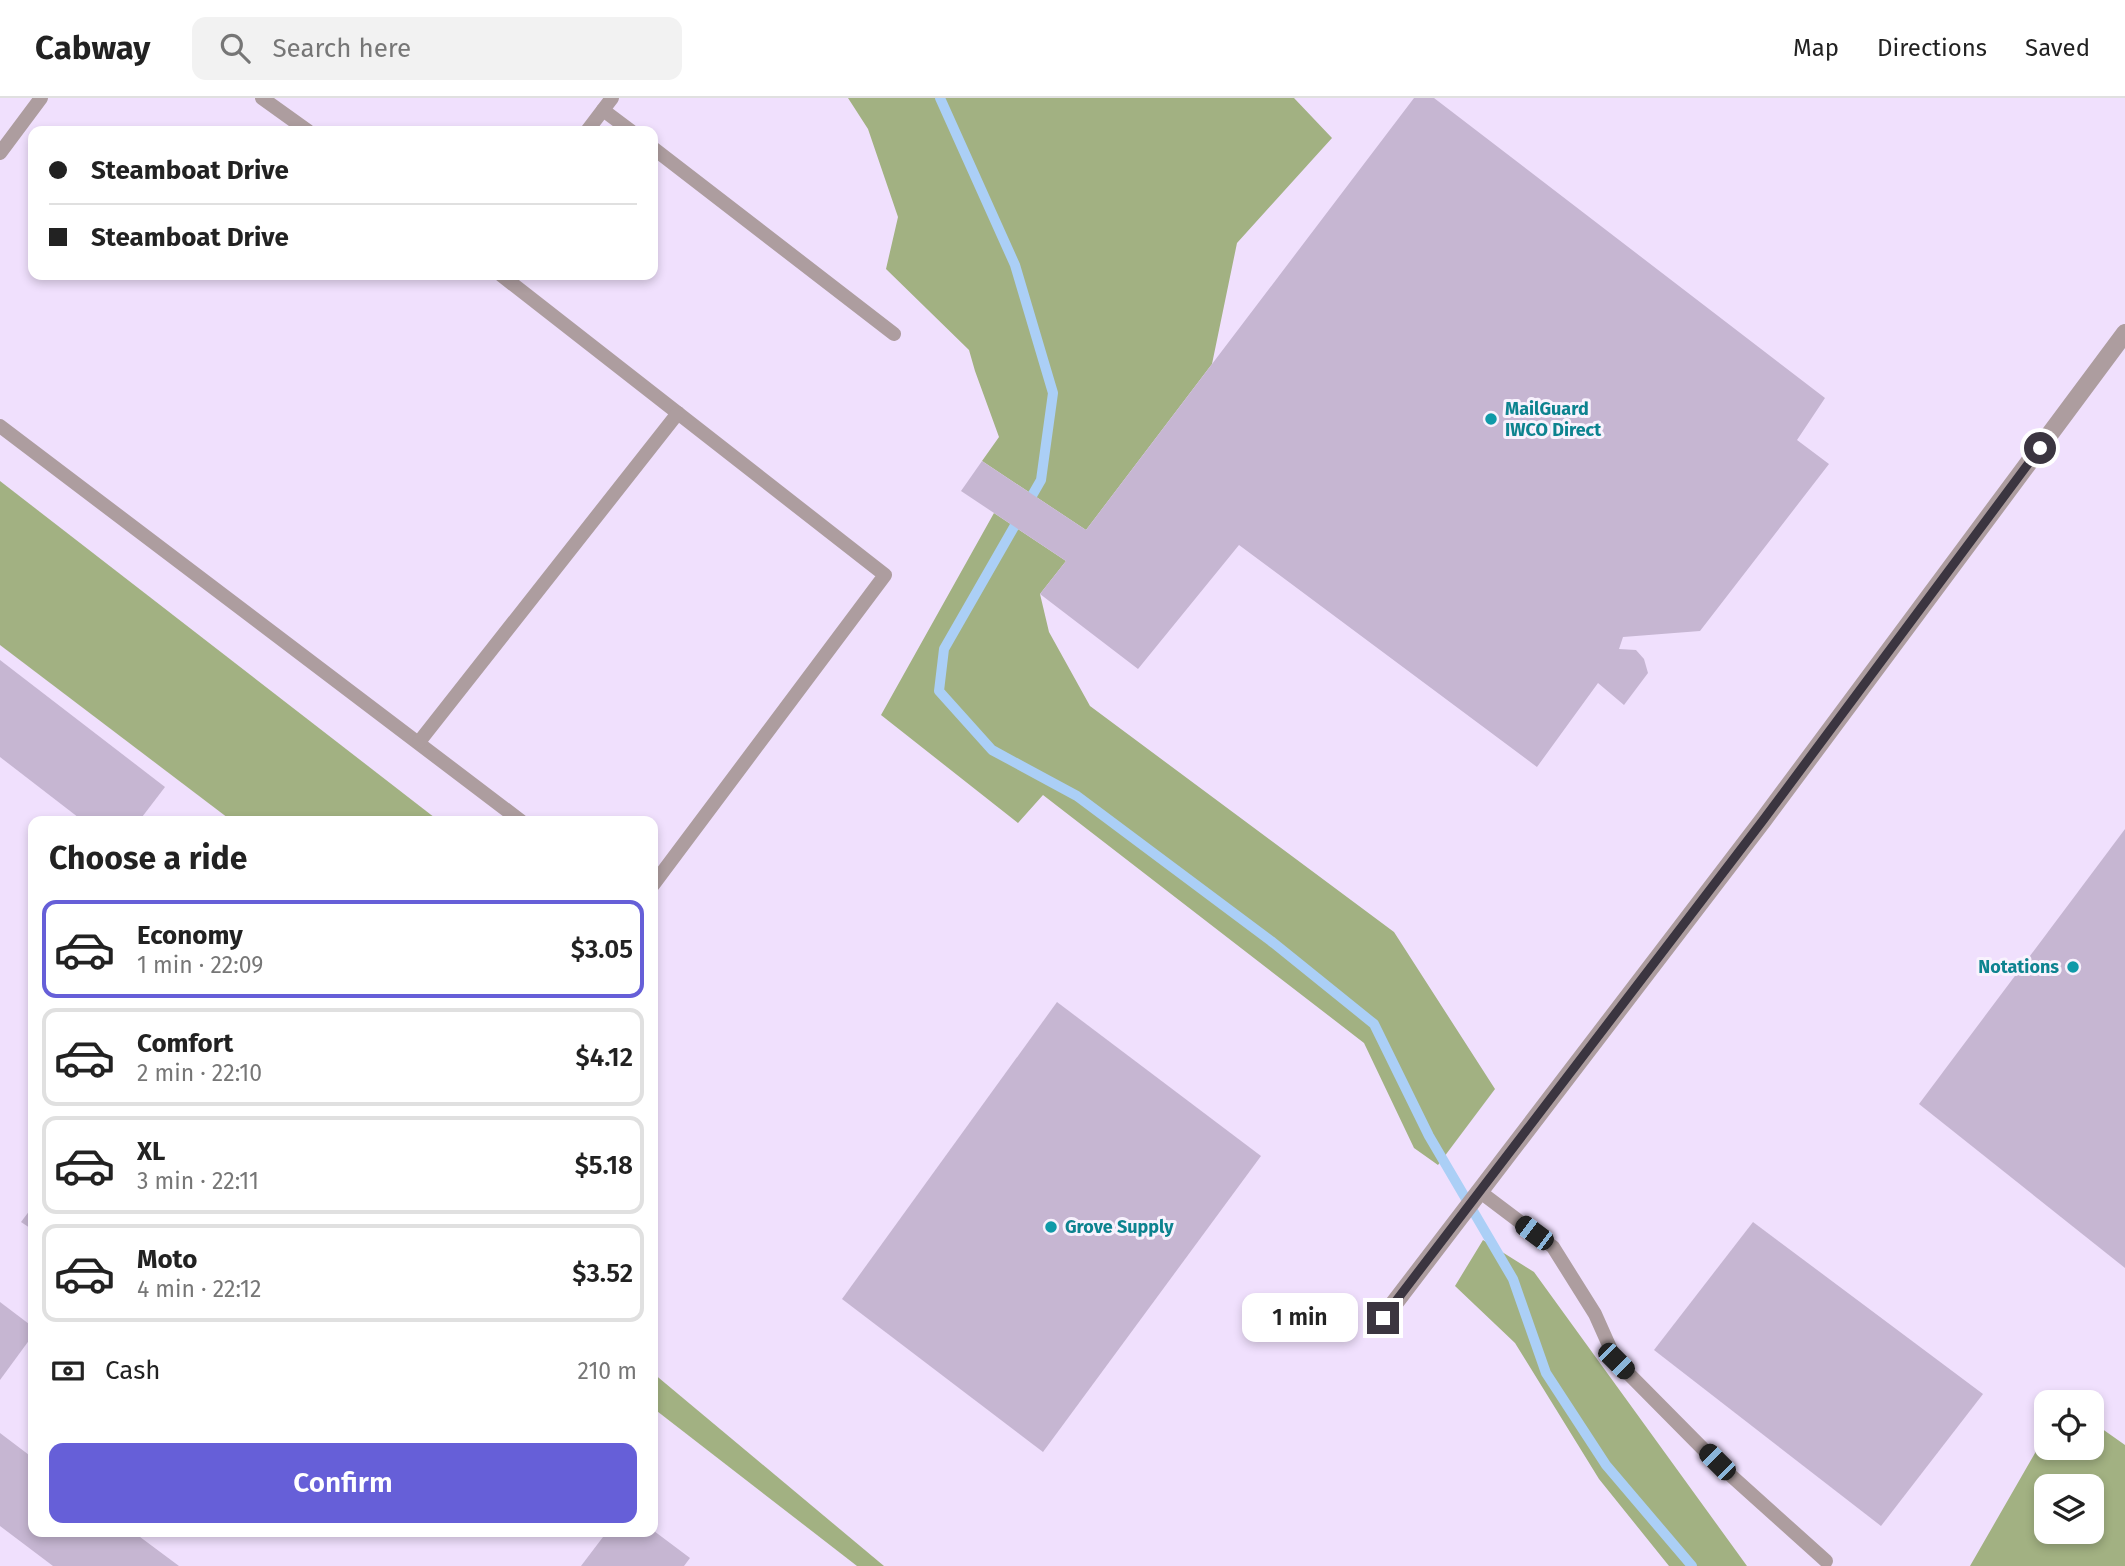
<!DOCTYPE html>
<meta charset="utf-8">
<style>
body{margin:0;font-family:"Fira Sans",sans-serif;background:#f2f2f2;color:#222;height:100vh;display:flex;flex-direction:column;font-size:26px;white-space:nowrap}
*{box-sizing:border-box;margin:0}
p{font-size:23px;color:#767676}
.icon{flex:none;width:38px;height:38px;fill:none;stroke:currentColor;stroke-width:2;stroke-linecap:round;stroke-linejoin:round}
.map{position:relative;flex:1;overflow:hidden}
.side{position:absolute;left:28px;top:718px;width:630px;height:721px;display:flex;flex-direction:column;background:#fff;border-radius:14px;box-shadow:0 4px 10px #0003}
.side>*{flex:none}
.guide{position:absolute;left:28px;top:28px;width:630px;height:154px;border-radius:14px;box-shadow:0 4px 10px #0003;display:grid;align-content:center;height:154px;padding:0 21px;background:#fff}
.buttons{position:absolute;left:2034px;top:1292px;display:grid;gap:14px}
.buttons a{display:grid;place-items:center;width:70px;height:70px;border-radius:14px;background:#fff;box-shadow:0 4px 10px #0003;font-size:35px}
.end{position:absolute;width:32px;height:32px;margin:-16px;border:9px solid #3b3540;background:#fff;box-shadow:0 0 0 4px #fff}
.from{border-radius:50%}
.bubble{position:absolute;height:49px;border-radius:14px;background:#fff;box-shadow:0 4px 10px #0003;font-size:23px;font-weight:600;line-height:49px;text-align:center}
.car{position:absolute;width:21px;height:42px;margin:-21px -10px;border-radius:9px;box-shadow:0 0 5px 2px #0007;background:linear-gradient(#222 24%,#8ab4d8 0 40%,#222 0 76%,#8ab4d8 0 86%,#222 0)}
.guide b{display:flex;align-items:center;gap:24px;height:66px;font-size:26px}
.guide b+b{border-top:2px solid #e0e0e0}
.guide i{width:18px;height:18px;background:#222}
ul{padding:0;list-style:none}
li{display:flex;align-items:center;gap:21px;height:98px;margin:0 14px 10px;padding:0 7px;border:4px solid #e0e0e0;border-radius:14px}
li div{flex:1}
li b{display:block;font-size:26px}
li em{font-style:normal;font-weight:600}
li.on{border-color:#665fd8}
li>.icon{width:63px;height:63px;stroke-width:1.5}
h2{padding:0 21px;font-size:32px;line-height:84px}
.pay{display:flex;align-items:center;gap:18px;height:77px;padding:0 21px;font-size:26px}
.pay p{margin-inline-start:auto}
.primary-button{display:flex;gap:14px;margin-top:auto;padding:14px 21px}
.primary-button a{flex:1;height:80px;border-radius:14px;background:#665fd8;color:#fff;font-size:28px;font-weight:600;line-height:80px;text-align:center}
header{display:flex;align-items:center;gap:42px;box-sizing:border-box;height:98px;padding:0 35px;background:#fff;border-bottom:2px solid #e0e0e0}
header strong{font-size:33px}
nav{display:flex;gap:38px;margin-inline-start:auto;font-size:24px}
.search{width:490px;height:63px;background:#f2f2f2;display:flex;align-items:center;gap:18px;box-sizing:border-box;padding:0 24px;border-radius:14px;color:#767676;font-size:26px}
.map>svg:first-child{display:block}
.forest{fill:#a2b182;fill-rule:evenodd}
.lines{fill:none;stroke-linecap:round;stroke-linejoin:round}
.stream{stroke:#abcff6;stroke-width:10}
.building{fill:#c6b6d2}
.service{stroke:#ad9d9f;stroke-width:14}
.minor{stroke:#ad9d9f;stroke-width:18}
.route{stroke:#3b3540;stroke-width:9}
.culture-dot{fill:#0f9aa8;stroke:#f8f2fd;stroke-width:2.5}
.labels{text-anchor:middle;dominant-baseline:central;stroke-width:6;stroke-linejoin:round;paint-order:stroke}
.culture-label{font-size:18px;font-weight:bold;fill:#0d838f;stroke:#f8f2fd;text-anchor:start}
</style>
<header>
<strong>Cabway</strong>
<div class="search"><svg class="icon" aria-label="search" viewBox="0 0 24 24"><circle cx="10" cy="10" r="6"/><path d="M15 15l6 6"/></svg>Search here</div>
<nav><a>Map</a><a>Directions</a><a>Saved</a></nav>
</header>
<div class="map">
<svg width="2125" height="1468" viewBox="0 0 2125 1468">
<rect width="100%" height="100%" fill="#f0e0fd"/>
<g class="forest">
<path d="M848,0H1294L1332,40L1237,145L1212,266L1086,432L982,363L999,339L975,273L969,252L886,171L898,119L868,31Z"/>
<path d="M0,383L439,723H232L0,547Z"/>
<path d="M994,415L1066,463L1040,496L1049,534L1090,608L1394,834L1495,991L1438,1067L1414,1050L1364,945L1043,697L1018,725L881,617Z"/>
<path d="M1483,1142L1534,1174L1747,1468H1669L1599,1381L1515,1245L1455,1188Z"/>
<path d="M653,1275L884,1468H857L653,1310Z"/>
<path d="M2091,1323L2125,1347V1468H1970L2046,1336V1349H2091ZM2046,1388H2091V1433H2046Z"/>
</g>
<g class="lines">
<path class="stream" d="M940,0L1015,167L1053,295L1041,382L944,551L939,593L992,652L1077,698L1271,843L1374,926L1429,1038L1513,1181L1546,1275L1606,1367L1692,1468"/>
</g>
<g class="building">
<path d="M1414,0H1434L1825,300L1797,342L1829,366L1700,533L1623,539L1619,551L1636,552L1644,561L1648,575L1624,607L1598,585L1537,669L1239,447L1138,571L1040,496L1066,463L961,393L982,363L1086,432Z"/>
<path d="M0,562L165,689L139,723H83L0,659Z"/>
<path d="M2125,731V1170L1919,1006Z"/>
<path d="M1057,904L1261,1058L1043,1354L842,1201Z"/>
<path d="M33,1108V1132L21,1124Z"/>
<path d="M1753,1124L1983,1296L1881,1428L1654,1252Z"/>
<path d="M0,1204L33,1229V1237L0,1282Z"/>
<path d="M0,1335L33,1360V1433H132L179,1468H53L0,1428Z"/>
<path d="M595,1433H654L690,1460L684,1468H581L603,1439Z"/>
</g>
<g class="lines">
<g class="service">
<path d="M262,0L308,33"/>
<path d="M603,12L631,33"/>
<path d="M587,33L612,0"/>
<path d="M653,50L894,236"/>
<path d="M0,55L41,0"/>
<path d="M501,177L885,477L653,787"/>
<path d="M0,328L521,723"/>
<path d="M419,644L678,315"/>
<path d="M1479,1093L1553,1149L1595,1216L1616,1263L1717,1365L1826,1463"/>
</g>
<path class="minor" d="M1383,1220L1764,721L2125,235"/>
</g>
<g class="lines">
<path class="route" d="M1383,1220L1764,721L2040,350"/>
</g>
<g class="culture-dot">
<circle cx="1491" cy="321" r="7"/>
<circle cx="2073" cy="869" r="7"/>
<circle cx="1051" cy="1129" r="7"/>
</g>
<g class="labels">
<g class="culture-label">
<text x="1505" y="311">MailGuard<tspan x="1505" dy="21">IWCO Direct</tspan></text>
<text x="2059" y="869" text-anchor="end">Notations</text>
<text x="1065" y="1129">Grove Supply</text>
</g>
</g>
</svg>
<div class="buttons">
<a><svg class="icon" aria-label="locate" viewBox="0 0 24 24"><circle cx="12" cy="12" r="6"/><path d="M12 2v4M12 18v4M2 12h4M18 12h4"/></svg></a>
<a><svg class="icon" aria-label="layers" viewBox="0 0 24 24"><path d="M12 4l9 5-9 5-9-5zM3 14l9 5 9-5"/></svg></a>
</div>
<i class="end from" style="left:2040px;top:350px"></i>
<i class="end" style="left:1383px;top:1220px"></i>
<div class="bubble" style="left:1242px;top:1195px;width:116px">1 min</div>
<i class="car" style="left:1534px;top:1135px;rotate:307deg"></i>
<i class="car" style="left:1616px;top:1263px;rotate:135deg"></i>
<i class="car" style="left:1717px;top:1364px;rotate:315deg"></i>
<div class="guide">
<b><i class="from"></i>Steamboat Drive</b>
<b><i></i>Steamboat Drive</b>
</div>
<section class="side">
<h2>Choose a ride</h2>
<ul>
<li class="on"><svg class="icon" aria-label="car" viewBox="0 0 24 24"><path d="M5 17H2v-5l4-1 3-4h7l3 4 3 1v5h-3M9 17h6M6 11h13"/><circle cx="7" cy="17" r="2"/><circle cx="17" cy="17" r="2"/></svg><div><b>Economy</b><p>1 min · 22:09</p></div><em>$3.05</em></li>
<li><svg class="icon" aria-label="car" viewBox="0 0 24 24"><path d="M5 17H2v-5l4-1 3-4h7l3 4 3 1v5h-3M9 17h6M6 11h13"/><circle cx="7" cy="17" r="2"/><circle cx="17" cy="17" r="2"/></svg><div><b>Comfort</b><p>2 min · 22:10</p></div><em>$4.12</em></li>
<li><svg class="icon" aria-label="car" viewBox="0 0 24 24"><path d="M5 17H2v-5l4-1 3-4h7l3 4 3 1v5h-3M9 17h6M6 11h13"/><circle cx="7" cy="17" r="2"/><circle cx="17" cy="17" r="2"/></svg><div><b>XL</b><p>3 min · 22:11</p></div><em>$5.18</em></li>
<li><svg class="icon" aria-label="car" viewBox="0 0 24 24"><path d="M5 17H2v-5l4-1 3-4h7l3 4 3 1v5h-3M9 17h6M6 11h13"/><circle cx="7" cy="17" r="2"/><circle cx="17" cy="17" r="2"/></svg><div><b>Moto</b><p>4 min · 22:12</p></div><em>$3.52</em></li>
</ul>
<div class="pay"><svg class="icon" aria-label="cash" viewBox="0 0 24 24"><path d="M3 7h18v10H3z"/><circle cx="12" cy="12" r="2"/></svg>Cash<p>210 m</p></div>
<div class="primary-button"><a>Confirm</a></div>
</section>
</div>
